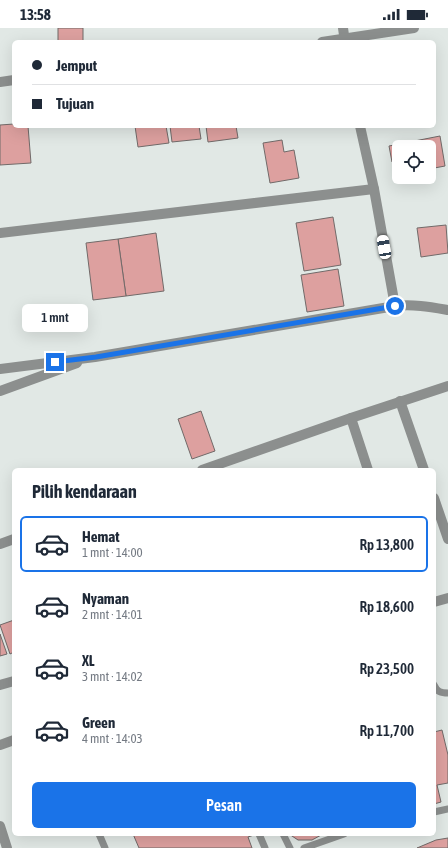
<!DOCTYPE html>
<html lang="id">
<meta charset="utf-8">
<style>
body{margin:0;font-family:"Asap Condensed",sans-serif;background:#f6f6f7;color:#1f2937;height:100vh;display:flex;flex-direction:column;font-size:15px;white-space:nowrap}
*{box-sizing:border-box;margin:0}
p{font-size:13px;color:#747a83}
.icon{flex:none;width:22px;height:22px;fill:none;stroke:currentColor;stroke-width:2;stroke-linecap:round;stroke-linejoin:round}
.map{position:relative;flex:1;overflow:hidden}
.details{position:absolute;left:12px;top:440px;width:424px;height:368px;display:flex;flex-direction:column;background:#fff;border-radius:6px;box-shadow:0 4px 16px #0002}
.details>*{flex:none}
.guide{position:absolute;left:12px;top:12px;width:424px;height:88px;border-radius:6px;box-shadow:0 4px 16px #0002;display:grid;align-content:center;height:88px;padding:0 20px;background:#fff}
.buttons{position:absolute;left:392px;top:112px;display:grid;gap:8px}
.buttons a{display:grid;place-items:center;width:44px;height:44px;border-radius:6px;background:#fff;box-shadow:0 4px 16px #0002;font-size:20px}
.end{position:absolute;width:18px;height:18px;margin:-9px;border:5px solid #1a73e8;background:#fff;box-shadow:0 0 0 2px #fff}
.from{border-radius:50%}
.bubble{position:absolute;height:28px;border-radius:6px;background:#fff;box-shadow:0 4px 16px #0002;font-size:13px;font-weight:600;line-height:28px;text-align:center}
.car{position:absolute;width:12px;height:24px;margin:-12px -6px;border-radius:5px;box-shadow:0 0 3px 1px #0007;background:linear-gradient(#fff 24%,#345 0 40%,#fff 0 76%,#345 0 86%,#fff 0)}
.guide b{display:flex;align-items:center;gap:14px;height:38px;font-size:15px}
.guide b+b{border-top:1px solid #e0e1e3}
.guide i{width:10px;height:10px;background:#1f2937}
ul{padding:0;list-style:none}
li{display:flex;align-items:center;gap:12px;height:56px;margin:0 8px 6px;padding:0 12px;border:2px solid transparent;border-radius:6px}
li div{flex:1}
li b{display:block;font-size:15px}
li em{font-style:normal;font-weight:600}
li.on{border-color:#1a73e8}
li>.icon{width:36px;height:36px;stroke-width:1.5}
h2{padding:0 20px;font-size:18px;line-height:48px}
.button{display:flex;gap:8px;margin-top:auto;padding:8px 20px}
.button a{flex:1;height:46px;border-radius:6px;background:#1a73e8;color:#fff;font-size:16px;font-weight:600;line-height:46px;text-align:center}
.status{display:flex;justify-content:space-between;align-items:center;height:28px;padding:0 20px;background:#fff;direction:ltr}
.status svg{height:11px;fill:currentColor}
.map>svg:first-child{display:block}
.building{fill:#dda09f;stroke:#716a69}
.lines{fill:none;stroke-linecap:round;stroke-linejoin:round}
.service{stroke:#8c8f8e;stroke-width:7}
.minor{stroke:#8c8f8e;stroke-width:10}
.tertiary{stroke:#8c8f8e;stroke-width:10}
.route{stroke:#1a73e8;stroke-width:5}
</style>
<div class="status"><b>13:58</b><svg viewBox="0 0 49 12"><path d="M0 12V9h3v3zM5 12V6h3v6zM10 12V3h3v9zM15 12V0h3v12zM26 1h20v11H26zM47 4h2v5h-2z"/></svg></div>
<div class="map">
<svg width="448" height="820" viewBox="0 0 448 820">
<rect width="100%" height="100%" fill="#e1e8e5"/>
<g class="building">
<rect x="58" y="0" width="25" height="14"/>
<path d="M14,96V98H28L31,135L0,137V97Z"/>
<path d="M135,98H166L169,115L138,119Z"/>
<path d="M170,98H199L201,111L172,114Z"/>
<path d="M206,98H236L238,110L208,114Z"/>
<path d="M440,108L445,138L429,141V119H399V133L392,134L389,118Z"/>
<path d="M282,112L284,124L294,122L299,150L270,155L263,115Z"/>
<path d="M333,189L341,237L304,243L296,195Z"/>
<path d="M446,197L448,225L421,229L417,200Z"/>
<path d="M156,205L164,263L126,268L118,211Z"/>
<path d="M118,211L126,268L93,272L86,215Z"/>
<path d="M338,241L344,278L307,284L301,247Z"/>
<path d="M201,383L215,423L192,431L178,391Z"/>
<path d="M14,592V624L10,626L0,597Z"/>
<path d="M0,606L7,626L0,628Z"/>
<path d="M442,702L448,727V755L437,757L441,774L434,776V704Z"/>
<path d="M133,806H253L254,807L248,809L252,820H139Z"/>
<path d="M289,806H323L312,812H298Z"/>
<path d="M448,810V820H417L436,812Z"/>
</g>
<g class="lines">
<g class="service">
<path d="M434,657C437,664 441,665 448,665"/>
<path d="M434,784L448,781"/>
<path d="M99,806L105,820"/>
<path d="M259,806L265,820"/>
<path d="M283,806L290,820"/>
<path d="M304,820L344,806"/>
</g>
<g class="minor">
<path d="M343,0L345,14"/>
<path d="M322,14L414,0"/>
<path d="M0,54L14,52"/>
<path d="M360,98L374,161L395,278C413,276 430,279 448,282"/>
<path d="M0,205L374,161"/>
<path d="M0,341L95,329L395,278"/>
<path d="M0,363L77,335"/>
<path d="M400,373L424,442"/>
<path d="M351,390L368,442"/>
<path d="M202,442L351,390L448,358"/>
<path d="M434,470L448,511"/>
<path d="M0,516L14,511"/>
<path d="M0,657L14,653"/>
<path d="M0,798L7,820"/>
</g>
<g class="tertiary">
<path d="M434,574L448,570"/>
<path d="M0,717L14,712"/>
</g>
</g>
<g class="lines">
<path class="route" d="M55,334L96,329L395,278"/>
</g>
</svg>
<div class="buttons">
<a><svg class="icon" aria-label="locate" viewBox="0 0 24 24"><circle cx="12" cy="12" r="6"/><path d="M12 2v4M12 18v4M2 12h4M18 12h4"/></svg></a>
</div>
<i class="end from" style="left:395px;top:278px"></i>
<i class="end" style="left:55px;top:334px"></i>
<div class="bubble" style="left:22px;top:276px;width:66px">1 mnt</div>
<i class="car" style="left:384px;top:219px;rotate:350deg"></i>
<div class="guide">
<b><i class="from"></i>Jemput</b>
<b><i></i>Tujuan</b>
</div>
<section class="details">
<h2>Pilih kendaraan</h2>
<ul>
<li class="on"><svg class="icon" aria-label="car" viewBox="0 0 24 24"><path d="M5 17H2v-5l4-1 3-4h7l3 4 3 1v5h-3M9 17h6M6 11h13"/><circle cx="7" cy="17" r="2"/><circle cx="17" cy="17" r="2"/></svg><div><b>Hemat</b><p>1 mnt · 14:00</p></div><em>Rp 13,800</em></li>
<li><svg class="icon" aria-label="car" viewBox="0 0 24 24"><path d="M5 17H2v-5l4-1 3-4h7l3 4 3 1v5h-3M9 17h6M6 11h13"/><circle cx="7" cy="17" r="2"/><circle cx="17" cy="17" r="2"/></svg><div><b>Nyaman</b><p>2 mnt · 14:01</p></div><em>Rp 18,600</em></li>
<li><svg class="icon" aria-label="car" viewBox="0 0 24 24"><path d="M5 17H2v-5l4-1 3-4h7l3 4 3 1v5h-3M9 17h6M6 11h13"/><circle cx="7" cy="17" r="2"/><circle cx="17" cy="17" r="2"/></svg><div><b>XL</b><p>3 mnt · 14:02</p></div><em>Rp 23,500</em></li>
<li><svg class="icon" aria-label="car" viewBox="0 0 24 24"><path d="M5 17H2v-5l4-1 3-4h7l3 4 3 1v5h-3M9 17h6M6 11h13"/><circle cx="7" cy="17" r="2"/><circle cx="17" cy="17" r="2"/></svg><div><b>Green</b><p>4 mnt · 14:03</p></div><em>Rp 11,700</em></li>
</ul>
<div class="button"><a>Pesan</a></div>
</section>
</div>
